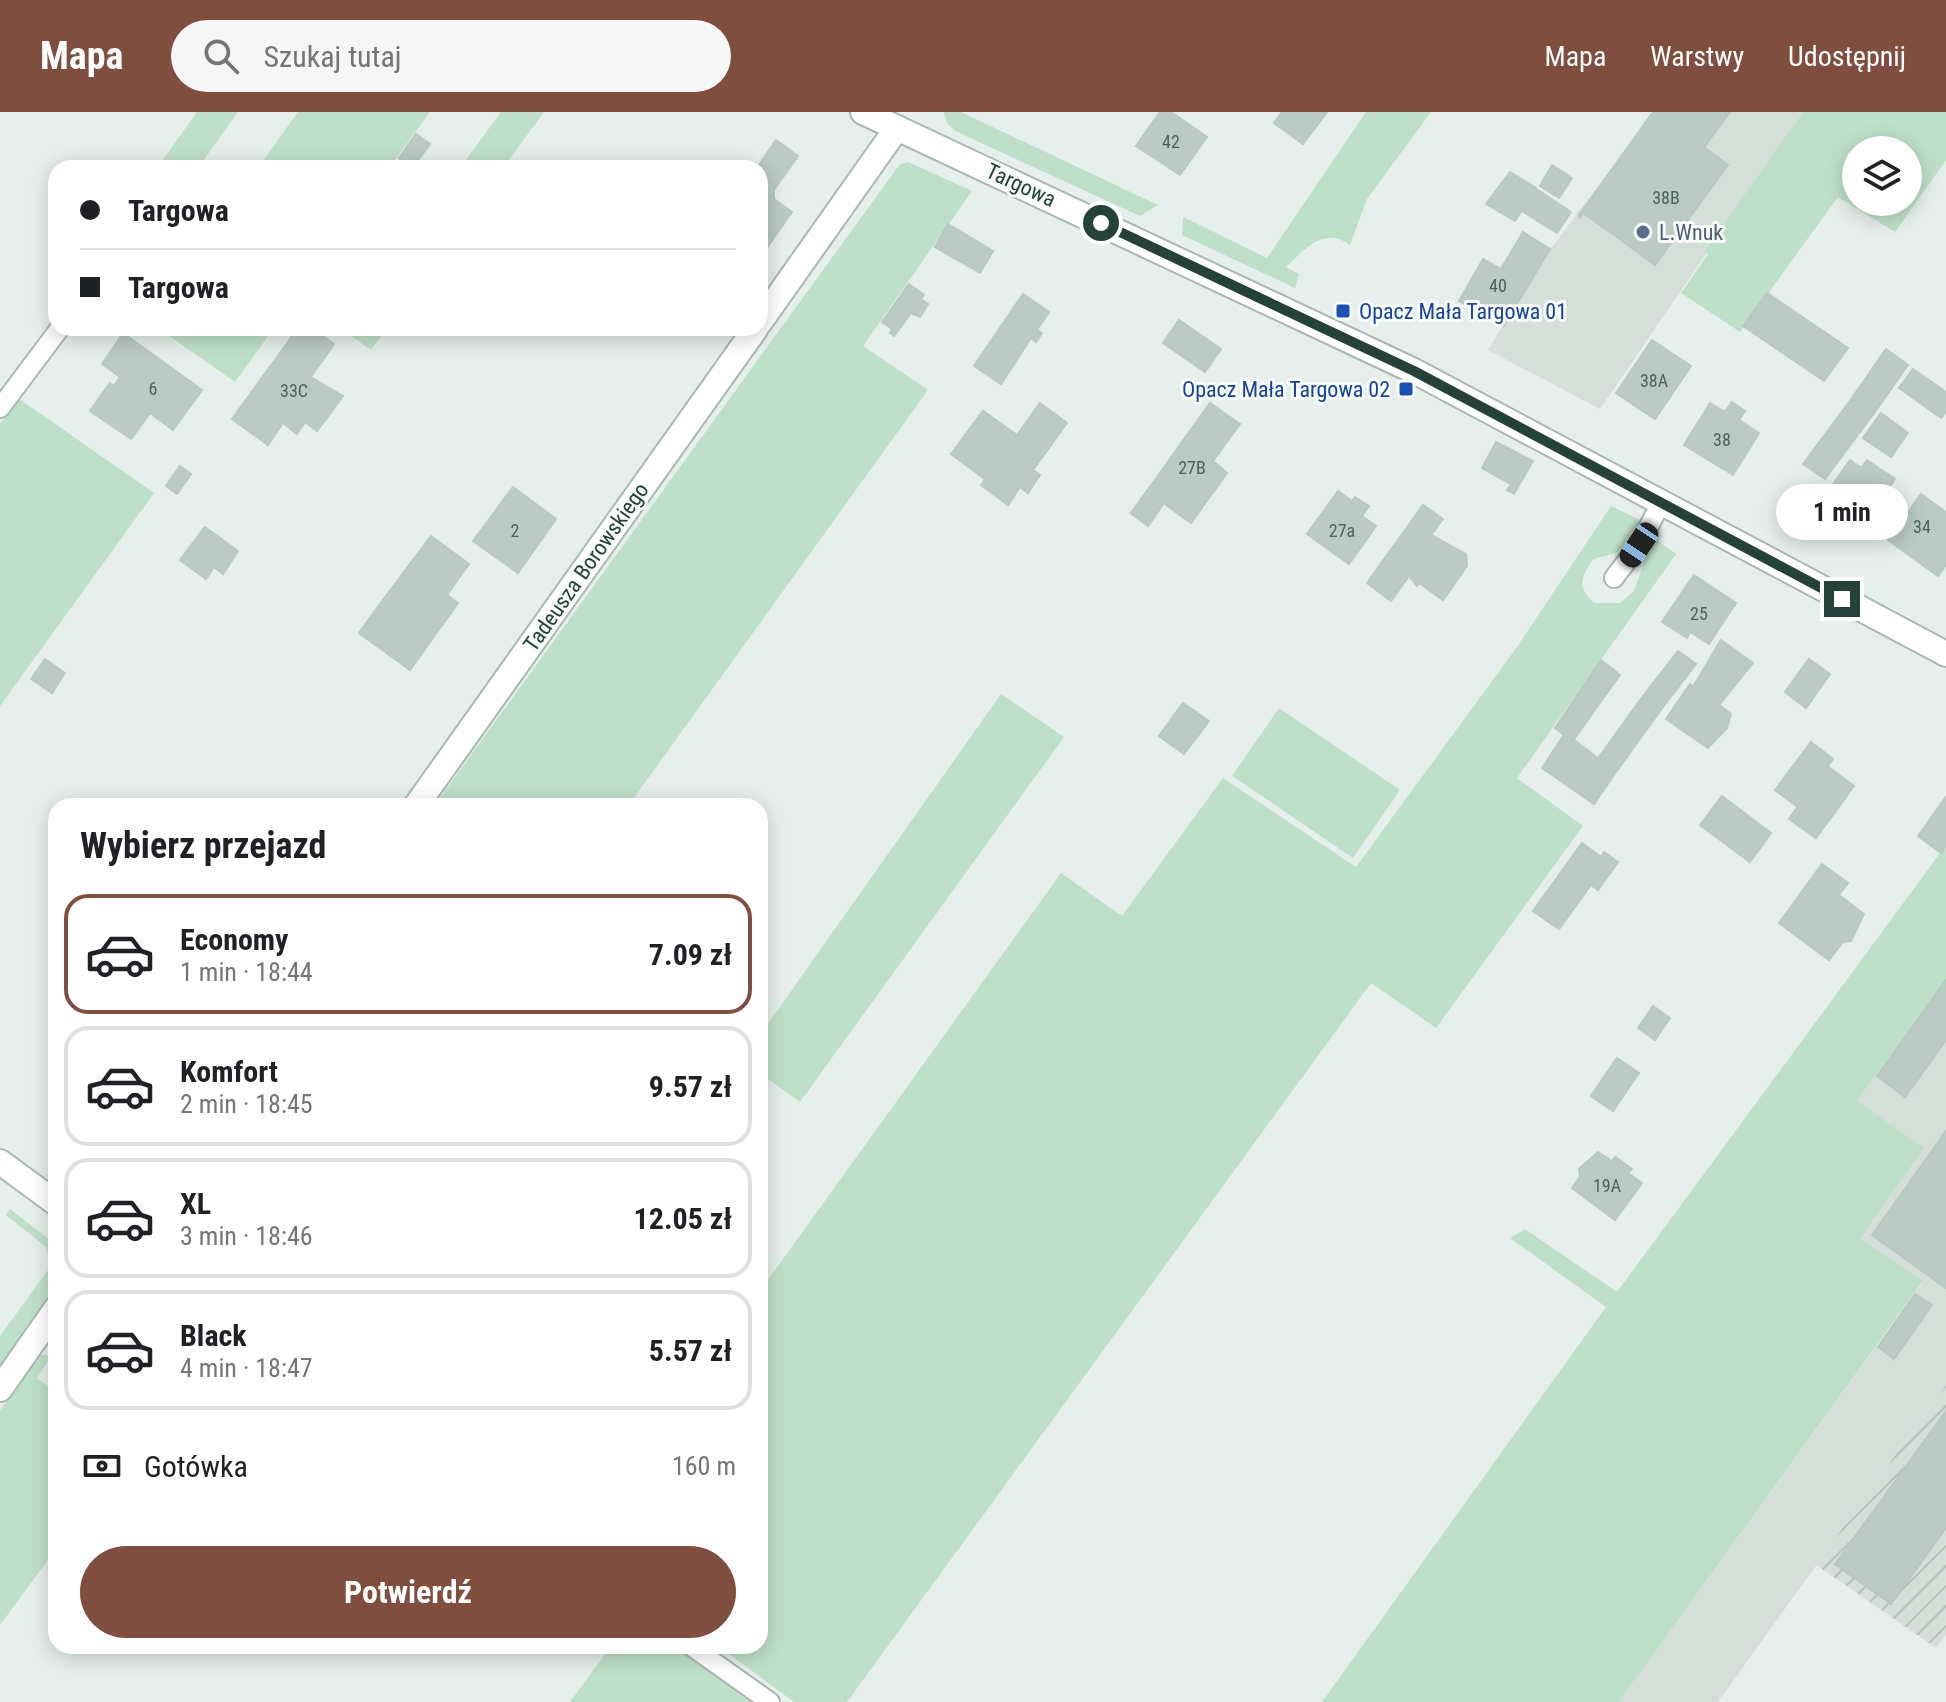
<!DOCTYPE html>
<html lang="pl">
<meta charset="utf-8">
<style>
body{margin:0;font-family:"Roboto Condensed",sans-serif;background:#f6f6f6;color:#202124;height:100vh;display:flex;flex-direction:column;font-size:30px;white-space:nowrap}
*{box-sizing:border-box;margin:0}
p{font-size:26px;color:#757577}
.icon{flex:none;width:44px;height:44px;fill:none;stroke:currentColor;stroke-width:2;stroke-linecap:round;stroke-linejoin:round}
.map{position:relative;flex:1;overflow:hidden}
.drawer{position:absolute;left:48px;top:686px;width:720px;height:856px;display:flex;flex-direction:column;background:#fff;border-radius:24px;box-shadow:0 4px 20px #0003}
.drawer>*{flex:none}
.guide{position:absolute;left:48px;top:48px;width:720px;height:176px;border-radius:24px;box-shadow:0 4px 20px #0003;display:grid;align-content:center;height:176px;padding:0 32px;background:#fff}
.tools{position:absolute;left:1842px;top:24px;display:grid;gap:16px}
.tools a{display:grid;place-items:center;width:80px;height:80px;border-radius:50%;background:#fff;box-shadow:0 4px 20px #0003;font-size:40px}
.end{position:absolute;width:36px;height:36px;margin:-18px;border:10px solid #24423a;background:#fff;box-shadow:0 0 0 4px #fff}
.from{border-radius:50%}
.bubble{position:absolute;height:56px;border-radius:28px;background:#fff;box-shadow:0 4px 20px #0003;font-size:26px;font-weight:700;line-height:56px;text-align:center}
.car{position:absolute;width:24px;height:48px;margin:-24px -12px;border-radius:10px;box-shadow:0 0 6px 2px #0007;background:linear-gradient(#222 24%,#8ab4d8 0 40%,#222 0 76%,#8ab4d8 0 86%,#222 0)}
.guide b{display:flex;align-items:center;gap:28px;height:76px;font-size:30px}
.guide b+b{border-top:2px solid #e0e0e0}
.guide i{width:20px;height:20px;background:#202124}
ul{padding:0;list-style:none}
li{display:flex;align-items:center;gap:24px;height:120px;margin:0 16px 12px;padding:0 16px;border:4px solid #e0e0e0;border-radius:24px}
li div{flex:1}
li b{display:block;font-size:30px}
li em{font-style:normal;font-weight:700}
li.selected{border-color:#7f4e3f}
li>.icon{width:72px;height:72px;stroke-width:1.5}
h2{padding:0 32px;font-size:36px;line-height:96px}
.pay{display:flex;align-items:center;gap:20px;height:88px;padding:0 32px;font-size:30px}
.pay p{margin-inline-start:auto}
.action{display:flex;gap:16px;margin-top:auto;padding:16px 32px}
.action a{flex:1;height:92px;border-radius:48px;background:#7f4e3f;color:#fff;font-size:32px;font-weight:700;line-height:92px;text-align:center}
header{display:flex;align-items:center;gap:48px;box-sizing:border-box;height:112px;padding:0 40px;background:#7f4e3f;color:#fff}
header strong{font-size:38px}
nav{display:flex;gap:44px;margin-inline-start:auto;font-size:28px}
.search{width:560px;height:72px;background:#f6f6f6;display:flex;align-items:center;gap:20px;box-sizing:border-box;padding:0 28px;border-radius:44px;color:#757577;font-size:30px}
.map>svg:first-child{display:block}
.built{fill:#d4dfda}
.industrial{fill:url(#industrial-furrows)}
.green{fill:#bfe0c8;fill-rule:evenodd}
.building{fill:#bbcac4;stroke:#b8c9c2;stroke-width:2}
.lines{fill:none;stroke-linecap:round;stroke-linejoin:round}
.service-casing{stroke:#a8b8b2;stroke-width:22}
.minor-casing{stroke:#a8b8b2;stroke-width:28}
.tertiary-casing{stroke:#a8b8b2;stroke-width:28}
.service{stroke:#fff;stroke-width:18}
.minor{stroke:#fff;stroke-width:24}
.tertiary{stroke:#fff;stroke-width:24}
.route{stroke:#24423a;stroke-width:10}
.service-dot{fill:#5c6f8a;stroke:#f7fbf9;stroke-width:3}
.transit-dot{fill:#1a4fb4;stroke:#f7fbf9;stroke-width:3}
.labels{text-anchor:middle;dominant-baseline:central;stroke-width:6;stroke-linejoin:round;paint-order:stroke}
.number-label{font-size:18px;fill:#4a645c}
.street-label{font-size:22px;fill:#24423a;stroke:#f7fbf9}
.service-label{font-size:22px;fill:#4e5e75;stroke:#f7fbf9;text-anchor:start}
.transit-label{font-size:22px;fill:#164399;stroke:#f7fbf9;text-anchor:start}
</style>
<header>
<strong>Mapa</strong>
<div class="search"><svg class="icon" aria-label="search" viewBox="0 0 24 24"><circle cx="10" cy="10" r="6"/><path d="M15 15l6 6"/></svg>Szukaj tutaj</div>
<nav><a>Mapa</a><a>Warstwy</a><a>Udostępnij</a></nav>
</header>
<div class="map">
<svg width="1946" height="1590" viewBox="0 0 1946 1590">
<defs>
<pattern id="industrial-furrows" width="10" height="10" patternUnits="userSpaceOnUse" patternTransform="scale(2)"><rect width="10" height="10" fill="#d4dfda"/><path d="M-1 1l2-2M0 10L10 0M9 11l2-2" fill="none" stroke="#b6c1bc"/></pattern>
</defs>
<rect width="100%" height="100%" fill="#e6efeb"/>
<g class="built">
<path d="M1654,0H1803L1600,297L1488,238L1549,139Z"/>
<path d="M1946,868V1273L1718,1590H1619L1923,1170L1860,1126L1857,989Z"/>
</g>
<path class="industrial" d="M1946,1273V1523L1936,1536L1816,1453Z"/>
<g class="green">
<path d="M197,0H238L198,56H157Z"/>
<path d="M298,0H430L389,56H258Z"/>
<path d="M501,0H544L503,56H460Z"/>
<path d="M944,0H961L1158,93L1140,104L955,19L947,11Z"/>
<path d="M1366,0H1431L1367,87L1350,133C1324,114 1305,137 1286,155L1299,162L1295,176L1182,123L1183,105L1267,146Z"/>
<path d="M1803,0H1946V48L1895,120L1838,85L1740,220L1681,181L1708,142L1705,139ZM1856,38H1908V90H1856Z"/>
<path d="M908,50L972,79L863,234L928,278L628,694H434L900,52Z"/>
<path d="M158,216H274L235,270Z"/>
<path d="M340,216H387L371,238Z"/>
<path d="M18,286L154,381L0,594V312Z"/>
<path d="M1611,394L1640,408L1617,441L1593,447C1581,467 1576,474 1594,491H1620L1634,479L1653,425L1676,442L1517,666L1583,714L1436,916L1371,871L847,1590H794L718,1534H760V1179L1061,761L1122,804L1223,666L1356,755L1517,535Z"/>
<path d="M1001,582L1064,625L800,990L760,961V923Z"/>
<path d="M1279,596L1400,678L1353,746L1232,664Z"/>
<path d="M1946,733V868L1857,989L1924,1036L1860,1126L1923,1169L1619,1590H1322L1606,1195L1510,1126L1525,1117L1617,1180Z"/>
<path d="M10,1097L51,1129L56,1176L0,1254V1224L51,1154L46,1135L6,1103Z"/>
<path d="M41,1243H52L37,1266L56,1280V1437L0,1513V1298Z"/>
<path d="M611,1534H674L751,1590H570Z"/>
</g>
<g class="building">
<path d="M1160,0H1171L1207,25L1180,63L1136,34Z"/>
<path d="M1282,0H1327L1303,32L1274,11Z"/>
<path d="M1654,0H1689L1674,20L1651,3Z"/>
<path d="M1689,0H1730L1704,35L1677,15Z"/>
<path d="M1651,3L1674,20L1606,117L1583,101L1580,105L1579,103Z"/>
<path d="M1677,15L1728,53L1655,153L1606,117Z"/>
<path d="M416,22L430,32L412,56L399,46Z"/>
<path d="M776,28L798,44L774,78V87L792,100L762,143L760,56H757Z"/>
<path d="M1552,53L1572,66L1559,86L1540,74Z"/>
<path d="M1510,60L1536,76L1515,109L1486,92Z"/>
<path d="M1535,76L1571,100L1557,121L1522,99Z"/>
<path d="M948,112L993,139L980,161L935,135Z"/>
<path d="M1523,120L1550,137L1504,214L1459,189L1483,147L1501,157Z"/>
<path d="M909,172L924,183L921,187L928,192L920,205L911,201L894,224L890,221L892,217L882,210Z"/>
<path d="M1767,181L1848,236L1824,269L1743,214Z"/>
<path d="M1023,182L1049,200L1037,218L1042,221L1036,230L1031,226L1001,272L974,254Z"/>
<path d="M1179,208L1221,237L1205,260L1163,231Z"/>
<path d="M298,216H312L334,232L311,265L343,284L317,319L305,310L297,322L283,311L268,333L232,307Z"/>
<path d="M123,221L202,278L173,318L150,301L131,327L90,299L110,271L114,274L120,265L102,252Z"/>
<path d="M1652,228L1691,254L1655,307L1616,281Z"/>
<path d="M1886,237L1908,253L1874,301L1852,286Z"/>
<path d="M1913,257L1946,280V300L1941,306L1899,276Z"/>
<path d="M1852,286L1874,301L1825,367L1803,352Z"/>
<path d="M1732,290L1745,299L1739,308L1759,321L1733,363L1684,333L1710,291L1725,300Z"/>
<path d="M1040,291L1067,311L1033,358L1040,363L1028,381L1020,375L1008,393L981,373L985,367L951,342L983,299L1017,323Z"/>
<path d="M1210,291L1240,312L1213,349L1227,361L1191,411L1147,379Z"/>
<path d="M1881,301L1908,321L1891,345L1863,326Z"/>
<path d="M1496,330L1533,349L1514,382L1507,378L1511,372L1482,356Z"/>
<path d="M1850,348L1861,356L1867,348L1895,367L1864,411L1825,384Z"/>
<path d="M180,354L191,362L177,382L166,374Z"/>
<path d="M513,375L556,407L518,461L473,429Z"/>
<path d="M1147,379L1164,391L1148,414L1131,401Z"/>
<path d="M1338,379L1352,389L1355,385L1369,394L1362,404L1376,414L1349,452L1307,422Z"/>
<path d="M1921,382L1946,400V453L1938,464L1888,428Z"/>
<path d="M1423,393L1443,407L1431,423L1466,442L1467,454L1443,488L1419,471L1417,474L1409,464L1391,489L1367,471Z"/>
<path d="M205,415L238,439L223,462L214,455L206,467L180,448Z"/>
<path d="M431,424L469,452L447,483L458,491L425,537L374,500Z"/>
<path d="M1694,463L1736,491L1709,532L1690,520L1687,526L1662,510Z"/>
<path d="M374,500L425,537L410,558L359,521Z"/>
<path d="M1721,528L1753,551L1719,593L1731,602L1727,616L1708,636L1666,607L1690,572L1693,575Z"/>
<path d="M1678,539L1696,552L1663,595L1646,580Z"/>
<path d="M45,547L65,561L52,581L31,567Z"/>
<path d="M1809,547L1830,562L1806,596L1785,580Z"/>
<path d="M1601,548L1620,563L1574,627L1564,623L1555,616Z"/>
<path d="M1646,580L1663,595L1616,660L1599,645Z"/>
<path d="M1183,591L1209,609L1184,642L1159,624Z"/>
<path d="M1565,621L1616,660L1594,692L1542,656Z"/>
<path d="M1811,630L1833,647L1798,695L1775,678Z"/>
<path d="M1827,654L1854,674L1816,726L1789,707Z"/>
<path d="M1722,684L1771,721L1750,750L1700,713Z"/>
<path d="M1946,685V733L1941,741L1918,724Z"/>
<path d="M1582,731L1601,745L1604,740L1618,750L1598,778L1591,773L1559,817L1533,799Z"/>
<path d="M1822,752L1848,771L1839,783L1864,802L1851,829L1843,830L1829,848L1779,811Z"/>
<path d="M1946,868V928L1905,985L1877,964Z"/>
<path d="M1653,894L1670,906L1655,928L1638,916Z"/>
<path d="M1617,946L1639,961L1613,999L1591,984Z"/>
<path d="M1946,1019V1176L1872,1123Z"/>
<path d="M1598,1040L1612,1049L1615,1045L1632,1057L1628,1061L1642,1071L1615,1108L1572,1076L1580,1065L1579,1057Z"/>
<path d="M1915,1182L1932,1193L1894,1247L1878,1235Z"/>
<path d="M1946,1299V1416L1891,1492L1835,1452Z"/>
</g>
<g class="lines">
<defs>
<g id="service">
<path d="M0,296L60,216"/>
<path d="M1614,466L1639,433L1661,391"/>
<path d="M691,1534L770,1590"/>
</g>
<g id="minor">
<path d="M760,210L897,16"/>
<path d="M416,694L756,216"/>
<path d="M0,1050L56,1091"/>
<path d="M0,1277L56,1197"/>
</g>
<path id="tertiary" d="M863,0L1414,259L1946,542"/>
</defs>
<use href="#service" class="service-casing"/>
<use href="#minor" class="minor-casing"/>
<use href="#tertiary" class="tertiary-casing"/>
<use href="#service" class="service"/>
<use href="#minor" class="minor"/>
<use href="#tertiary" class="tertiary"/>
</g>
<g class="lines">
<path class="route" d="M1101,111L1414,259L1842,487"/>
</g>
<circle class="service-dot" cx="1643" cy="120" r="8"/>
<g class="transit-dot">
<rect x="1335" y="191" width="16" height="16" rx="4"/>
<rect x="1398" y="269" width="16" height="16" rx="4"/>
</g>
<g class="labels">
<g class="number-label">
<text x="1171" y="29">42</text>
<text x="1666" y="85">38B</text>
<text x="1498" y="173">40</text>
<text x="1654" y="268">38A</text>
<text x="153" y="276">6</text>
<text x="294" y="278">33C</text>
<text x="1722" y="327">38</text>
<text x="1192" y="355">27B</text>
<text x="1922" y="414">34</text>
<text x="515" y="418">2</text>
<text x="1342" y="418">27a</text>
<text x="1699" y="501">25</text>
<text x="1607" y="1073">19A</text>
</g>
<g class="street-label">
<text transform="translate(1021 73) rotate(25)">Targowa</text>
<text transform="translate(586 455) rotate(-55)">Tadeusza Borowskiego</text>
</g>
<g class="service-label">
<text x="1659" y="120">L.Wnuk</text>
</g>
<g class="transit-label">
<text x="1359" y="199">Opacz Mała Targowa 01</text>
<text x="1390" y="277" text-anchor="end">Opacz Mała Targowa 02</text>
</g>
</g>
</svg>
<div class="tools">
<a><svg class="icon" aria-label="layers" viewBox="0 0 24 24"><path d="M12 4l9 5-9 5-9-5zM3 14l9 5 9-5"/></svg></a>
</div>
<i class="end from" style="left:1101px;top:111px"></i>
<i class="end" style="left:1842px;top:487px"></i>
<div class="bubble" style="left:1776px;top:372px;width:132px">1 min</div>
<i class="car" style="left:1639px;top:433px;rotate:214deg"></i>
<div class="guide">
<b><i class="from"></i>Targowa</b>
<b><i></i>Targowa</b>
</div>
<section class="drawer">
<h2>Wybierz przejazd</h2>
<ul>
<li class="selected"><svg class="icon" aria-label="car" viewBox="0 0 24 24"><path d="M5 17H2v-5l4-1 3-4h7l3 4 3 1v5h-3M9 17h6M6 11h13"/><circle cx="7" cy="17" r="2"/><circle cx="17" cy="17" r="2"/></svg><div><b>Economy</b><p>1 min · 18:44</p></div><em>7.09 zł</em></li>
<li><svg class="icon" aria-label="car" viewBox="0 0 24 24"><path d="M5 17H2v-5l4-1 3-4h7l3 4 3 1v5h-3M9 17h6M6 11h13"/><circle cx="7" cy="17" r="2"/><circle cx="17" cy="17" r="2"/></svg><div><b>Komfort</b><p>2 min · 18:45</p></div><em>9.57 zł</em></li>
<li><svg class="icon" aria-label="car" viewBox="0 0 24 24"><path d="M5 17H2v-5l4-1 3-4h7l3 4 3 1v5h-3M9 17h6M6 11h13"/><circle cx="7" cy="17" r="2"/><circle cx="17" cy="17" r="2"/></svg><div><b>XL</b><p>3 min · 18:46</p></div><em>12.05 zł</em></li>
<li><svg class="icon" aria-label="car" viewBox="0 0 24 24"><path d="M5 17H2v-5l4-1 3-4h7l3 4 3 1v5h-3M9 17h6M6 11h13"/><circle cx="7" cy="17" r="2"/><circle cx="17" cy="17" r="2"/></svg><div><b>Black</b><p>4 min · 18:47</p></div><em>5.57 zł</em></li>
</ul>
<div class="pay"><svg class="icon" aria-label="cash" viewBox="0 0 24 24"><path d="M3 7h18v10H3z"/><circle cx="12" cy="12" r="2"/></svg>Gotówka<p>160 m</p></div>
<div class="action"><a>Potwierdź</a></div>
</section>
</div>
